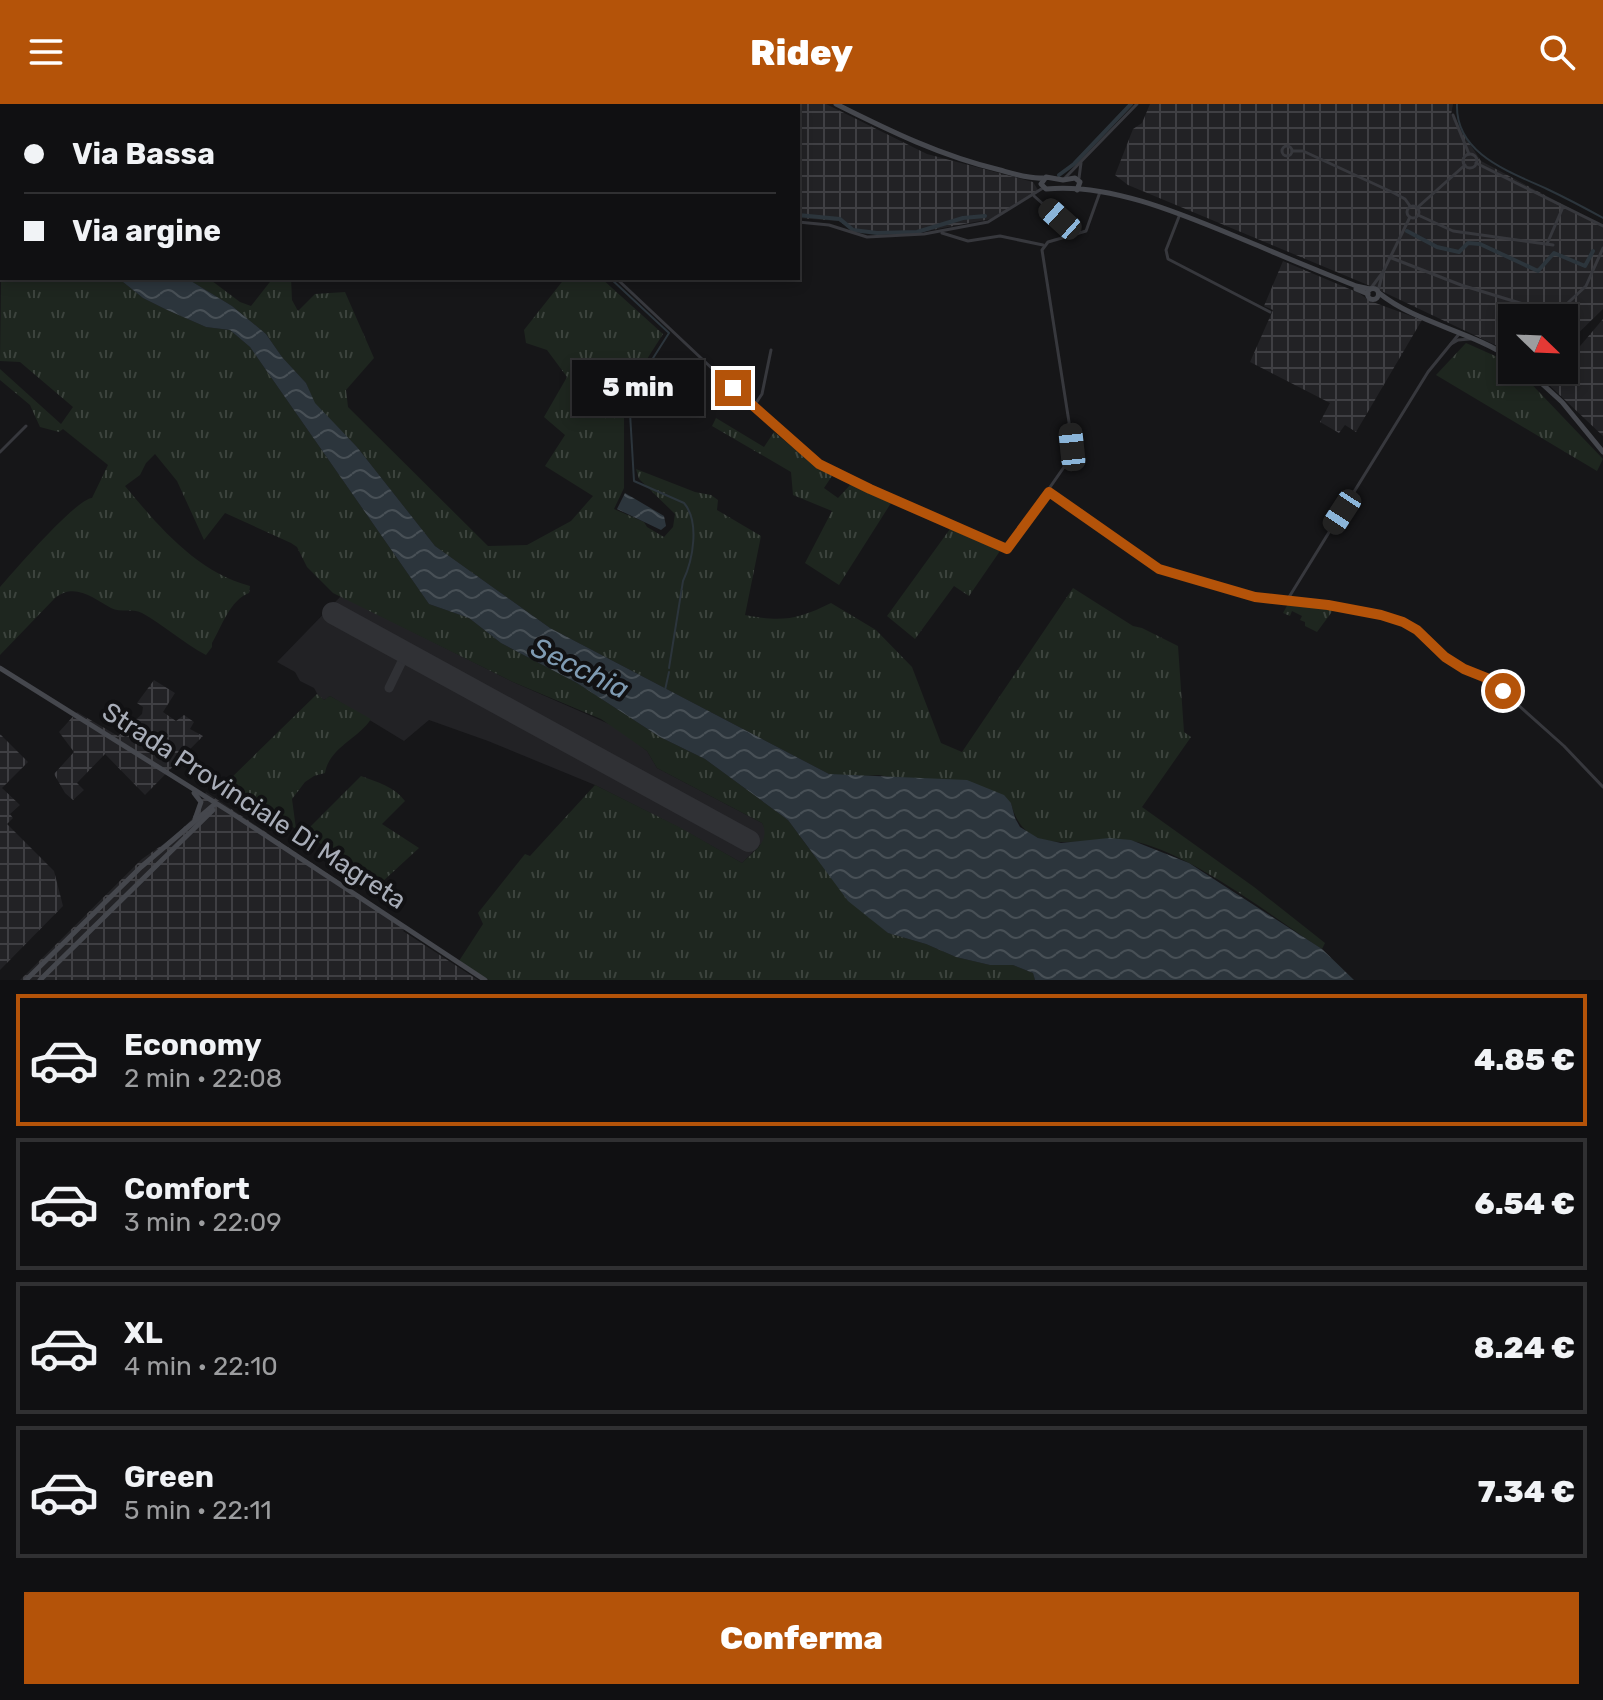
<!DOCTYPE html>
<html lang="it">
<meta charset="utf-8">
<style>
body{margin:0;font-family:Rubik,sans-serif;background:#1e1e20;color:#f1f3f6;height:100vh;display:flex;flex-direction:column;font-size:30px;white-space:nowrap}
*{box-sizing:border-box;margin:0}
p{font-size:26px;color:#9c9d9f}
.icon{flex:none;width:44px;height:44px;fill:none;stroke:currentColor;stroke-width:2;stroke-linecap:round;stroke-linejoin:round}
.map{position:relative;height:876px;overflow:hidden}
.panel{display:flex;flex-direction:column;background:#101012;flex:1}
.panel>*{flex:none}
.banner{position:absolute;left:0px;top:0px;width:800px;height:176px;box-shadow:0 4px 12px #0003,0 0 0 2px #303032;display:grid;align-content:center;height:176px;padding:0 24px;background:#101012}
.needle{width:52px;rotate:113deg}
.controls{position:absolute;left:1498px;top:200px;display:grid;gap:16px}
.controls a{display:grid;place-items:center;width:80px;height:80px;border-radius:0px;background:#101012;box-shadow:0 4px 12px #0003,0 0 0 2px #303032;font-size:40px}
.end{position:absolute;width:36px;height:36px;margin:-18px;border:10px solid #b45309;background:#fff;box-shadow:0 0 0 4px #fff}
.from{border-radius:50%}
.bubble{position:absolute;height:56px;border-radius:0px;background:#101012;box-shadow:0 4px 12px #0003,0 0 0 2px #303032;font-size:26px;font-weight:800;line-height:56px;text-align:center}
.car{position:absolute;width:24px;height:48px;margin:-24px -12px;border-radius:10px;box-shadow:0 0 6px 2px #0007;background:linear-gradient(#222 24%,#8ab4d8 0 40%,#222 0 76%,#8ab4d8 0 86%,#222 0)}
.banner b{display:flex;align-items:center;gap:28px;height:76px;font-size:30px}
.banner b+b{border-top:2px solid #303032}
.banner i{width:20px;height:20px;background:#f1f3f6}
ul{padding:14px 0 0;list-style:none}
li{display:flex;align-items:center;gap:24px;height:132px;margin:0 16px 12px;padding:0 8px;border:4px solid #303032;border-radius:0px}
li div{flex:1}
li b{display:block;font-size:30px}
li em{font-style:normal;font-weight:800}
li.on{border-color:#b45309}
li>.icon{width:72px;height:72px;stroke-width:1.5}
.primary-button{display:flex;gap:16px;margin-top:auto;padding:16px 24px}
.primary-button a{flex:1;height:92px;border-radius:0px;background:#b45309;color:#fff;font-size:32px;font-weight:800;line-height:92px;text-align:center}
header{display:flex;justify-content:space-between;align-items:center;height:104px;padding:0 24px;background:#b45309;color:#fff;font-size:36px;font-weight:800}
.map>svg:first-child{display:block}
.built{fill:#222225}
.industrial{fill:url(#industrial-grid)}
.grass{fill:url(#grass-tufts)}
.water{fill:url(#water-waves)}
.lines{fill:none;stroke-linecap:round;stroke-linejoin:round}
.stream{stroke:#2c353c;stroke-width:2}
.canal{stroke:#2c353c;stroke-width:4}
.taxiway{stroke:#303135;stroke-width:9}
.runway{stroke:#303135;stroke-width:22}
.street{stroke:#37383d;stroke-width:3}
.secondary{stroke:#45474d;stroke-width:5}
.primary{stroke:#53555c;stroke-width:6}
.route{stroke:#b45309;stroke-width:10}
.labels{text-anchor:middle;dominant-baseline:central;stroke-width:8;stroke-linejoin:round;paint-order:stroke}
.street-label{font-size:26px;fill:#a8adb8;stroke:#111113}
.water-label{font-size:28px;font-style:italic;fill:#7f9bb3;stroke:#111113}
</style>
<header><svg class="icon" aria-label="menu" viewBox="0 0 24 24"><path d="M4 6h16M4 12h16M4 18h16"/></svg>Ridey<svg class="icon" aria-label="search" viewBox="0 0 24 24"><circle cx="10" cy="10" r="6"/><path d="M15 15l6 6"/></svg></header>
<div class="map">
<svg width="1603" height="876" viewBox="0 0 1603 876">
<defs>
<pattern id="industrial-grid" width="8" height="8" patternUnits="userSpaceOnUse" patternTransform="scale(2)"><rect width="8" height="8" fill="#222225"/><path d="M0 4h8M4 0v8" fill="none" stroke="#3f3f43"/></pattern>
<pattern id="grass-tufts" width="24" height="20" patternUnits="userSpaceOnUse" patternTransform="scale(2)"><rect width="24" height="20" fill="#1e261f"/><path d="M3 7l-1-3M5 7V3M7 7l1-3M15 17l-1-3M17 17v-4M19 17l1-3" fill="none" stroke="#3c433d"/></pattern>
<pattern id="water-waves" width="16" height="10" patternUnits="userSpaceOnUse" patternTransform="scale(2)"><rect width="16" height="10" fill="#2c353c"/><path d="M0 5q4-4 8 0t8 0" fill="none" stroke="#485056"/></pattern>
</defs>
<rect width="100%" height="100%" fill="#161618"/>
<path class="built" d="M341,492L513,578L616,623L647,647L657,664L762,719L766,726L764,737L742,759L680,724L595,681L488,637L429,616L404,637L330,592L324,596L319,593L314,584L300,577L295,568L277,558Z"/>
<g class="industrial">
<path d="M638,0H826L927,50L1033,78L1038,86L991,115L916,129L853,127L839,117L798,114V2Z"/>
<path d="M1150,0H1453L1451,11L1481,57L1603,122V205L1564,243V214H1512V249L1375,184L1128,81L1115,71L1133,25L1142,19Z"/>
<path d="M1283,157L1359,189L1370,197L1422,216L1356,328L1345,321L1339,329L1320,318L1330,299L1250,258L1273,206L1264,202Z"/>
<path d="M1603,215V332L1548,280L1560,266H1564V261Z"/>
<path d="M154,576L175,589L163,608L176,617L184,611L194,618L190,625L203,632L145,691L105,650L77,679L84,686L73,696L65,689L54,670L74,648L59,628L77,608L118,632L142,610L143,603L137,599Z"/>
<path d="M0,630L28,658L2,684L20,701L10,710L13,714L7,720L54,767L63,802L0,866Z"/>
<path d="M206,688L407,823L403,827L478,876H20L142,755L175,732L192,715Z"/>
</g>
<g class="grass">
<path d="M2,109V174H118L143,194L165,205L206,223L230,226L250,243L429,500L469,514L501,539L577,579L660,633L705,655L788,716L813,750L871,814L888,829L926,840L956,853L990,861H1013L1033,869L1035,876H489L459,857L483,820L478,809L525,750L530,752L595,681L681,724L742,759C754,747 771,737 762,719L657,664L647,647L601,615L513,578L333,489L307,463L297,443L291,439L225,409L204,436L177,377L155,350L146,359L140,371L125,382C159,423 197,468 250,482L249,489C230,496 222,522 212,539V543L206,551C183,539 164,521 142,509C132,504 121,509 111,504C93,494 75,478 55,494L0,551V483C15,466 75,396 92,394L108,361L63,325L59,328L40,323L30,301L0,276V265L61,320L73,303L20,258L0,257Z"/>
<path d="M186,174H208L240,198L251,202L273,174H291L292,196L298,207L315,190L345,188L374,254L346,286L348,303L488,442L527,441L571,417L593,392L545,362L565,331L544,313L567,273L547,246L526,239L524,226L565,174H601L663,230L624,291V384L614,405L644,418L647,423L664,433L673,423L675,410L639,375L636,365L695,388L711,391L718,396L717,406L761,432L745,511C781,518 797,516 831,499L876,526L912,563L941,639L962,648L1073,484L1133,522L1142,524L1178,542L1184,628L1191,633L1142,703L1254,783L1325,839L1322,845C1271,812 1195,752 1137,738C1092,726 1027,763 1011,699L879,671L848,673L829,670L550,524L435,442L357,343L314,299L306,279L282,253L266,230L232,202Z"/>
<path d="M1466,239L1511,259L1512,266H1518L1603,355L1597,367L1436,271Z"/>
<path d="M716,314L764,343L774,328L809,357L832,372L824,384L838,394L851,380L891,399L839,481L805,459L832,407L793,391L791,368L712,322Z"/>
<path d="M950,425L1000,447L969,492L954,482L915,535L887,512Z"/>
<path d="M1288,500L1334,505L1317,528L1305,522V518L1300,516L1302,512L1292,507L1290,512L1283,509Z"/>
<path d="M317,590L324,596L330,592L371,615C358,635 329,644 325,669L314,672L305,678L292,695L296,725L226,679Z"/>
<path d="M361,672C377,678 395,683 405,697L382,720L419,744L381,779L304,729Z"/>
</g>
<g class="water">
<path d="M118,174H186L232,202L266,230L282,253L306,279L315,299L357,343L435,442L550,524L829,670L967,676L1004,691L1011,699L1015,714L1020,723L1038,734L1061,739L1109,734L1131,736L1189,759L1322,845L1354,876H1035L1033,869L1013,861H990L956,853L926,840L888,829L848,797L788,716L705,655L660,633L577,579L501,539L469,514L429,500L250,243L230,226L206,223L165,205L143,194Z"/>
<path d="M625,389L664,412L666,422L661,426L617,405Z"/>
</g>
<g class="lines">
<g class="stream">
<path d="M1457,0C1455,50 1510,68 1547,85C1566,94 1585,104 1603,114"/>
<path d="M631,1V0"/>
<path d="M610,174L669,229L629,292L634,377L684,399C700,418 693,456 683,477L669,564"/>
<path d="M665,586L669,568"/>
</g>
<g class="canal">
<path d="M451,0L455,2"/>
<path d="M1059,71L1074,60L1131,0"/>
<path d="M798,111L840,115L853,126L877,129L917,128L963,114L985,112"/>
<path d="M1407,127L1437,143L1459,148L1468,139L1480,140L1538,167L1554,149L1585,162L1593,147"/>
</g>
<path class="taxiway" d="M389,584L406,549"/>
<path class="runway" d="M333,509L749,737"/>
<g class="street">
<path d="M536,0L538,2"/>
<path d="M570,0L574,2"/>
<path d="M626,0L629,2"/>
<path d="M577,2L578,0"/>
<path d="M1453,11L1469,50"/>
<circle cx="1287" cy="47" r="5"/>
<path d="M1292,47H1303L1394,89L1405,95L1410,102"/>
<circle cx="1470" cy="57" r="7"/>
<path d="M1476,59L1603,122"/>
<path d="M1079,74L1081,59"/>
<path d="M1064,75L1137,0"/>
<path d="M1034,92L1060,115"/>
<circle cx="1413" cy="108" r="6"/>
<path d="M1418,103L1465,61"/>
<path d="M1180,110L1166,146L1168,155L1270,208"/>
<path d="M1418,111L1453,127L1553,141"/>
<path d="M798,118L829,121L867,133L924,130L988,118L1043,84"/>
<path d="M942,129L968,137L1000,132L1043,141"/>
<path d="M1547,140L1563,103"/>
<path d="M1389,153L1461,181L1556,210L1586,182L1603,144"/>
<path d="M1383,168L1410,113"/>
<path d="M616,174L753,303L819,360L850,377L1007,445L1071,353L1069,318L1042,146L1048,138L1086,127L1100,88"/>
<path d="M1371,184L1383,168L1378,187"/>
<path d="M1451,240L1458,236L1470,235"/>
<path d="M754,302L762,290L771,246"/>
<path d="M0,348L26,322"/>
<path d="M1049,388L1148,459L1168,469L1255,493L1328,501L1381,511L1403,518L1417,526L1445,553L1464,565L1489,575L1564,642L1603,683"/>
<path d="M1286,498L1428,268L1459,230"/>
</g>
<g class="secondary">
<path d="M836,0C890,27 941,52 1000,66C1014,70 1029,75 1043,74"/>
<path d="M1077,86L1080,78L1075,74L1063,76L1046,73L1041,80L1046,85C1115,78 1195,116 1259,142C1291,156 1324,169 1356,182L1370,185"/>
<circle cx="1373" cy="190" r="5.5"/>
<path d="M1356,185L1368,190"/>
<path d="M1379,189C1416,219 1471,227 1512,255"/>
<path d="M1527,266L1562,298L1603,348"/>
<path d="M0,564L230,708L485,876"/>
<path d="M194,689L201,698L195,715"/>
<path d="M26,876L141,763L215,700"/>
<path d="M40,876L213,706"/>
</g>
<g class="primary">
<path d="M57,2L58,0"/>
<path d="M62,2L63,0"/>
<path d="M0,98L2,94"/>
<path d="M0,107L2,103"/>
</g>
</g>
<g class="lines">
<path class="route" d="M733,284L819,360L870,385L1007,445L1049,388L1159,465L1255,493L1328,501L1381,511L1403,518L1417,526L1445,553L1464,565L1489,575L1503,587"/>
</g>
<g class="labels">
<g class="street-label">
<text transform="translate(254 702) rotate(33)">Strada Provinciale Di Magreta</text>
</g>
<g class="water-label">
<text transform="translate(580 564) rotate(26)">Secchia</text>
</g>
</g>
</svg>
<div class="controls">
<a><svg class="needle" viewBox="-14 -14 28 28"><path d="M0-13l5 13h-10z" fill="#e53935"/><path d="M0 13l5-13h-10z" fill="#9c9d9f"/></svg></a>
</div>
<i class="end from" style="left:1503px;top:587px"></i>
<i class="end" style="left:733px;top:284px"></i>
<div class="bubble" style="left:572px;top:256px;width:132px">5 min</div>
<i class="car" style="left:1060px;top:115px;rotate:312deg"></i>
<i class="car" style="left:1072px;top:343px;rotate:354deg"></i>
<i class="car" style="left:1342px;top:408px;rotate:213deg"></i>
<div class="banner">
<b><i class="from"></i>Via Bassa</b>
<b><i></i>Via argine</b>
</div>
</div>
<section class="panel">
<ul>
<li class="on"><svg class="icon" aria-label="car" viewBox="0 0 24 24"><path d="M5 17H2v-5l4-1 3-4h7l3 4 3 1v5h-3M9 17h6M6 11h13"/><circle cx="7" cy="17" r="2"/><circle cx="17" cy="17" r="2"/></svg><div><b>Economy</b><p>2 min · 22:08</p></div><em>4.85 €</em></li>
<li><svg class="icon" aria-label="car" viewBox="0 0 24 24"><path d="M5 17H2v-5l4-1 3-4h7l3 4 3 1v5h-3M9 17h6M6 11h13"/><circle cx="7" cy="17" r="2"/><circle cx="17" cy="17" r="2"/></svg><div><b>Comfort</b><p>3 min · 22:09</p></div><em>6.54 €</em></li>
<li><svg class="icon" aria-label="car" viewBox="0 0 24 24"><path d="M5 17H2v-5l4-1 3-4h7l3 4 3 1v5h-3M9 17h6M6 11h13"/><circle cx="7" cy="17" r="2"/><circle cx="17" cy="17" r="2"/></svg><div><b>XL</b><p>4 min · 22:10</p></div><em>8.24 €</em></li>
<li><svg class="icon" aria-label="car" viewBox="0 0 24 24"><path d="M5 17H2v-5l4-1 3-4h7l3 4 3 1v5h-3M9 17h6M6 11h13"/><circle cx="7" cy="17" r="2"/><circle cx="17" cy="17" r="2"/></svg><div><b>Green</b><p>5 min · 22:11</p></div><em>7.34 €</em></li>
</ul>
<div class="primary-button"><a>Conferma</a></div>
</section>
